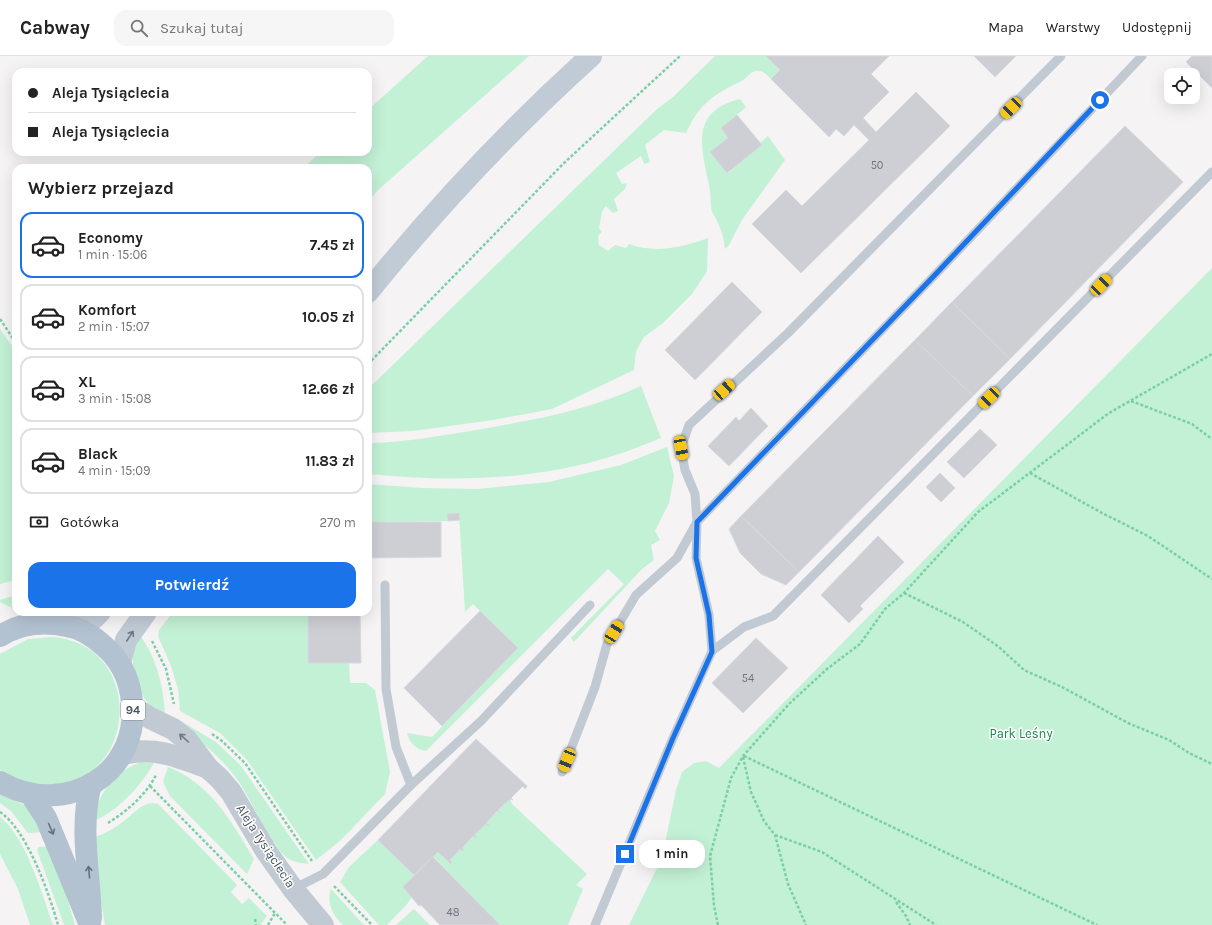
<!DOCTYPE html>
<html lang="pl">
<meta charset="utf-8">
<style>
body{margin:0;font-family:Karla,sans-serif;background:#f6f6f6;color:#222;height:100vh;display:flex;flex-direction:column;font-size:15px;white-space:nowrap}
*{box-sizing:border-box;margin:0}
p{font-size:13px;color:#767676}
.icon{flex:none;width:22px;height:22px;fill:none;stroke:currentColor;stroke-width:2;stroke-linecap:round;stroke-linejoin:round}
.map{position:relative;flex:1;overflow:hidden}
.details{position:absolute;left:12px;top:108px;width:360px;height:452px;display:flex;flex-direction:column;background:#fff;border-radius:12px;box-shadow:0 4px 16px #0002}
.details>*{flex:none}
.banner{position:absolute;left:12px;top:12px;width:360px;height:88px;border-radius:12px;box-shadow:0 4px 16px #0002;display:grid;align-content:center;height:88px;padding:0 16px;background:#fff}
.buttons{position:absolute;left:1164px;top:12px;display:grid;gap:8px}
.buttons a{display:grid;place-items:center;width:36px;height:36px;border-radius:8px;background:#fff;box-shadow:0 4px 16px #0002;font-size:20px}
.end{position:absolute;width:18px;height:18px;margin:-9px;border:5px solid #1a73e8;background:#fff;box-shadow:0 0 0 2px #fff}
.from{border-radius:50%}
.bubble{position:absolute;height:28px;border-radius:12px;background:#fff;box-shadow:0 4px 16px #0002;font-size:13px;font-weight:700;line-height:28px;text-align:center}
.car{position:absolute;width:12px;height:24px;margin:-12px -6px;border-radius:5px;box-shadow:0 0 3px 1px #0007;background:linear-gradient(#f5c518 24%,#345 0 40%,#f5c518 0 76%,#345 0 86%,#f5c518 0)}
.banner b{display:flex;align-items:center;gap:14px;height:38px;font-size:15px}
.banner b+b{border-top:1px solid #e0e0e0}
.banner i{width:10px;height:10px;background:#222}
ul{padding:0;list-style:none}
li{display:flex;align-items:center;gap:12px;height:66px;margin:0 8px 6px;padding:0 8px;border:2px solid #e0e0e0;border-radius:12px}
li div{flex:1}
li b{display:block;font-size:15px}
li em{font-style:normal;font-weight:700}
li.on{border-color:#1a73e8}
li>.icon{width:36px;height:36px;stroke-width:1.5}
h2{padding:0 16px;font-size:18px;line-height:48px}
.pay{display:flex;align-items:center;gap:10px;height:44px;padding:0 16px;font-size:15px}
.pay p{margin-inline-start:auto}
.action{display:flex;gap:8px;margin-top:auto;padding:8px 16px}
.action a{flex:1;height:46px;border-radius:12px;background:#1a73e8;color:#fff;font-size:16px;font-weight:700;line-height:46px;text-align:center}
header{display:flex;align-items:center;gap:24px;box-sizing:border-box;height:56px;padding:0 20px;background:#fff;border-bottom:1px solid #e0e0e0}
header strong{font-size:19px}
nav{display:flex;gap:22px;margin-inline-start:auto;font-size:14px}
.search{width:280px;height:36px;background:#f6f6f6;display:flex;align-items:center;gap:10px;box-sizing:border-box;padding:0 14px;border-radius:12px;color:#767676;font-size:15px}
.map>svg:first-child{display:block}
.green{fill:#c3f1d5}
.building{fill:#cdcfd5;stroke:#d7d9de}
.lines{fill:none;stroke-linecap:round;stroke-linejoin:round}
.path{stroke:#7ad0a6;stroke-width:2.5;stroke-dasharray:3 2;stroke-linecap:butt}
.service{stroke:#c1cad2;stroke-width:9}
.tertiary{stroke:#c1cad2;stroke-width:22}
.secondary{stroke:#c1cbd6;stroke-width:22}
.primary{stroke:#b3c2d1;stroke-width:22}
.oneway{stroke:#6e7984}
.oneway2{stroke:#6e7983}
.oneway3{stroke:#64717d}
.route{stroke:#1a73e8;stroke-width:5}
.labels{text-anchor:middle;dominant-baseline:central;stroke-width:3;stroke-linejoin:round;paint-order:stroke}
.number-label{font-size:11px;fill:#6b747e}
.shield{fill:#fff;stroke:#808990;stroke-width:1}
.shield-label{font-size:12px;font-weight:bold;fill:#4a5661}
.park-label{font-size:13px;fill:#17864f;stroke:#fff}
.street-label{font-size:13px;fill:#4a5661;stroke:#fff}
</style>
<header>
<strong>Cabway</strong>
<div class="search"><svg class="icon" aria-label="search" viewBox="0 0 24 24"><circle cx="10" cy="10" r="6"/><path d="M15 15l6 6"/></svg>Szukaj tutaj</div>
<nav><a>Mapa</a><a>Warstwy</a><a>Udostępnij</a></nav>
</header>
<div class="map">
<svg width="1212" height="869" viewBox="0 0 1212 869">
<rect width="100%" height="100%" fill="#f5f3f3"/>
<g class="green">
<path d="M428,0H529L377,135L368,146V112H303L321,96H368V54Z"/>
<path d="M715,0H766L780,14L771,23C767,19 764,15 758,15C751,14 748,21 743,24C714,39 700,46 686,77L664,74L645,89L650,106L644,108L641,100L616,117L622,128L627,127L625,133L614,143L618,155L613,157L606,150L602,156L599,172L602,176L598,180L599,189L608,195L615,189L626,192L629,188C655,198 683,191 708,182L707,215L692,238L663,267L644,281L636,295L634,314L552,353L493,364L413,375L368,377V333L656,54L673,41Z"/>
<path d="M740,43L746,51L721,72L728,82L710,96L728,117L762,89L760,87L768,80L785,104L742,164L729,189L725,193C724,184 722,175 718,167C717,163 714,160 712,156C710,148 711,137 709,129C701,91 690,55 740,43Z"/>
<path d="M1212,212V869H629L662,802L676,734L682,716L694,707L706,705L719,712Z"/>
<path d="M0,273L16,296V524L0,528Z"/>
<path d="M641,330L661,382C645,388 629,395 613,400C534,425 449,426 368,418V387C403,387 436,380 471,375C532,364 584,356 641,330Z"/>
<path d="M667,391L674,420L669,447L655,475L660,484L651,489L654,504L642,513L574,586L571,582L624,528L608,513L426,695C417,694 409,687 407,677L432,681L518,592L473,548L465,556L459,457L447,458L448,465L368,466V428L422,432L477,433L549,426L621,409Z"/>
<path d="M16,539V554L0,546V544Z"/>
<path d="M19,556H84C81,557 76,561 72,560C61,559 26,560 19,556Z"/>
<path d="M173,556H308L309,607H349L350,627H366L375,634L390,716L385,738L341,784L316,804L247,704L220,677L180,655L178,633L171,610L158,580L159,574Z"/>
<path d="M139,578C157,602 164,632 165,661C137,646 124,607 139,578Z"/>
<path d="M51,581C145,586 142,729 45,730C30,730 11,724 0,714V598L28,583Z"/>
<path d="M181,665L216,686L241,710L309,808C301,807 292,806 286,801C271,789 251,744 239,726C223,703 202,686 180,669Z"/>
<path d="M142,706L154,707C139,732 119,754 92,766C98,738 114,715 142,706Z"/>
<path d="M168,711C211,728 231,765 254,803L247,818L170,740L163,726Z"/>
<path d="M0,738L29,751L47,776L28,777L11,755L0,747Z"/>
<path d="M510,743L512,748L587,818L576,829L583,833L568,869H500L433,800L438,796L451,808L452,806L450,804L460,793L464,794L462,792L473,780L476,782L474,779L486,768L488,770L486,767L497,755L501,757L498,754Z"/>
<path d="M152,747L158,748L168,758L237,829L231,836L242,848L249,842L267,860L261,868L262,869H105L100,839L94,781C105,778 115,772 124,765C133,758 141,748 152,747Z"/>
<path d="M0,761C26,781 42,838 53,869H30L18,833L0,798Z"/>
<path d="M378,784L414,819L403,831L412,841L408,847L387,869H379L340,826L349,811Z"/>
<path d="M52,790L75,869H64L37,794L39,791Z"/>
<path d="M331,833L362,867L365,869H343C333,859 326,847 331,833Z"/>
<path d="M414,853L430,869H396Z"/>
</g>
<g class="building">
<path d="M766,0H889L871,18L889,36L863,62L876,76L916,36L950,70L801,217L752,168L786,134L802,150L869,84L854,69L844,80L836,73L829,81L771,23L780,14Z"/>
<path d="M974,0H1016L995,21Z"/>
<path d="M1192,0H1212V32L1186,6Z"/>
<path d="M737,59L762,89L727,117L710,96L728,82L721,72Z"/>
<path d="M1125,70L1183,126L1010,303L952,246Z"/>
<path d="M732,226L762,256L695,324L665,294Z"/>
<path d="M952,246L1010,303L973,340L915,284Z"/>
<path d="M915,284L973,340L799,516L741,460Z"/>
<path d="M751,352L768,370L729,410L708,390L736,361L739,365Z"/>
<path d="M980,373L997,389L964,422L947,406Z"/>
<path d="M940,417L955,432L941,446L926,431Z"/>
<path d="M459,457L460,464L448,465L447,458Z"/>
<path d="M741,460L799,516L786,529L761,518L740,497L729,473Z"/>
<path d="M368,466H441V501L369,502Z"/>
<path d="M878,480L904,506L860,550L863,553L849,567L821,539Z"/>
<path d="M480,555L518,592L442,670L404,632Z"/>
<path d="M308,556H360L361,607H308Z"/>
<path d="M756,582L788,612L743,657L712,627Z"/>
<path d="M476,683L527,730L525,733L523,730L511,742L513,744L510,743L498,754L501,757L497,755L486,767L489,769L488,770L486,768L474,779L477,781L476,782L473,780L462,792L464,794L463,795L460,793L450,804L452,806L451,808L438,796L414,819L378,784Z"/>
<path d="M433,800V801L500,869H440L421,849L419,850L403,831Z"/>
</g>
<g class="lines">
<g class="path">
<path d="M0,263L16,287"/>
<path d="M368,308L564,107L680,0"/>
<path d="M1131,345L1192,368L1212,383"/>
<path d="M1030,417L1102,457L1148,480L1212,523"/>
<path d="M904,537L963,566L999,591L1024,614L1062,631L1128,667L1169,684L1189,697L1212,708"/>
<path d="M152,585L166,613L174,648"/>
<path d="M212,678L222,685L245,707L312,805"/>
<path d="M744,700L1097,869"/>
<path d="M743,701L751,736L764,765L775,779L788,828L806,869"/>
<path d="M150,730L287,869"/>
<path d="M0,756C27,774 49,837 58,869"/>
<path d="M108,767C127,755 146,739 156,719"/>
<path d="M775,779L822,796L936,869"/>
<path d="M334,830L372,869"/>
<path d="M896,846L906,860L910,869"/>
<path d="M255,863L256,869"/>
<path d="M268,869L275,857"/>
<path d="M718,869L714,850L710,800L731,722L743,700L789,648L827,613L860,588L885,553L904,537L978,456L1109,357L1212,298"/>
</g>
<g class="service">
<path d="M385,529L386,633L396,691L411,729"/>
<path d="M712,595L744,571L773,560L1212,116"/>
<path d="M562,716L595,631L607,588L636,539L677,502L697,466L695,438L685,414L681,392L689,369L788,277L1061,0"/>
<path d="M293,833L323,818L411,729L481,665L590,549"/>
<path d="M595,869L673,682L712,595L709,559L696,502L697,466L932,222L1142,0"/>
</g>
<g class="tertiary">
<path d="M133,651L150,662L173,673L187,684L208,712L220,723L231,736L266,795L293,833L323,869"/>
<path d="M121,699C151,689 180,701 208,712"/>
</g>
<g class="secondary">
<path d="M368,236C436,152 511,72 591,0"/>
<path d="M77,571L94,562L100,556"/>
<path d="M120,607L126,584L146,556"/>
</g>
<g class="primary">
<path d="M0,580C20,567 44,565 67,570C81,572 93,580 104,590C119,603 128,619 131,639C145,716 66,764 0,726"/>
<path d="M91,728C79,772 90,818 91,862"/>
<path d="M31,739L46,762L90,869"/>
</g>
</g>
<defs><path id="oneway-shaft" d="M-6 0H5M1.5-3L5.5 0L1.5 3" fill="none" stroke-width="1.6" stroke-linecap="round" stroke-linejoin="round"/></defs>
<use class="oneway" href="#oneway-shaft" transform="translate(130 580) rotate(-57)"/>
<use class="oneway2" href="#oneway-shaft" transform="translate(184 682) rotate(-138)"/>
<g class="oneway3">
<use href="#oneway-shaft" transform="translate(51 773) rotate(66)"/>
<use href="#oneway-shaft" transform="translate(89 816) rotate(-95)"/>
</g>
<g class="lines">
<path class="route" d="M625,798L673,682L712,596L709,559L696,502L697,466L932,222L1100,44"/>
</g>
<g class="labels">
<g class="number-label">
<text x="877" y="109">50</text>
<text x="748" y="622">54</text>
<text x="453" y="856">48</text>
</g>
<rect class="shield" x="121" y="644" width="24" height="20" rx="3"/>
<g class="shield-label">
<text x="133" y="654">94</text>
</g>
<g class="park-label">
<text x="1021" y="677">Park Leśny</text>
</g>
<g class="street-label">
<text transform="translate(266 790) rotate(57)">Aleja Tysiąclecia</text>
</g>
</g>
</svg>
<div class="buttons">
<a><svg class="icon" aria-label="locate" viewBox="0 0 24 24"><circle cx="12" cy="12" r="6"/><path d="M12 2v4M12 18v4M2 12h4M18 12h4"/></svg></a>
</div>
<i class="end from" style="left:1100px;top:44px"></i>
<i class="end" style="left:625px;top:798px"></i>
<div class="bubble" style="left:639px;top:784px;width:66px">1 min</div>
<i class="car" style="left:1011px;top:52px;rotate:225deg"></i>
<i class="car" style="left:1101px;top:229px;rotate:44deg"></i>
<i class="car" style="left:724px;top:334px;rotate:48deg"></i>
<i class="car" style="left:989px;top:342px;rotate:225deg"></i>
<i class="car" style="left:681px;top:392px;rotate:169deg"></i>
<i class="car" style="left:614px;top:576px;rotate:31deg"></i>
<i class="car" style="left:567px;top:704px;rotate:202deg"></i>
<div class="banner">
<b><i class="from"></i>Aleja Tysiąclecia</b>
<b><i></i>Aleja Tysiąclecia</b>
</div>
<section class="details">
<h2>Wybierz przejazd</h2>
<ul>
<li class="on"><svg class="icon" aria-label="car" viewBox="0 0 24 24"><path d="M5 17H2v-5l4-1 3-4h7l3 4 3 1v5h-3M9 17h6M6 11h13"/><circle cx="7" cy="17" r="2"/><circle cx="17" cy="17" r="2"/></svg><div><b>Economy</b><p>1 min · 15:06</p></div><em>7.45 zł</em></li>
<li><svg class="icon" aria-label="car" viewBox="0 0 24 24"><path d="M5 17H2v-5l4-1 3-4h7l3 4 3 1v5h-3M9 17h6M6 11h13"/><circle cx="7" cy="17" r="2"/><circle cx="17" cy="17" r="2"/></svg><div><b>Komfort</b><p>2 min · 15:07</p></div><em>10.05 zł</em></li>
<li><svg class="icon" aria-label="car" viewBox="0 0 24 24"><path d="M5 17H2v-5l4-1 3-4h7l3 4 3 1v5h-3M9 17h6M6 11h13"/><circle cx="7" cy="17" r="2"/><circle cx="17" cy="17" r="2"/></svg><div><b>XL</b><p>3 min · 15:08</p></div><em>12.66 zł</em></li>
<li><svg class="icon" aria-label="car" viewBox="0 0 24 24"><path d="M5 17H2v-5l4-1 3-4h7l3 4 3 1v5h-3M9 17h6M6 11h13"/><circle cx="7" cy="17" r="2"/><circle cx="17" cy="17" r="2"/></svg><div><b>Black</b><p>4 min · 15:09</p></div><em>11.83 zł</em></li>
</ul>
<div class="pay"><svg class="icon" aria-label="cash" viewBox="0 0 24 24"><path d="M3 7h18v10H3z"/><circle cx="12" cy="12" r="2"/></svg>Gotówka<p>270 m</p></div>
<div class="action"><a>Potwierdź</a></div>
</section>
</div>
